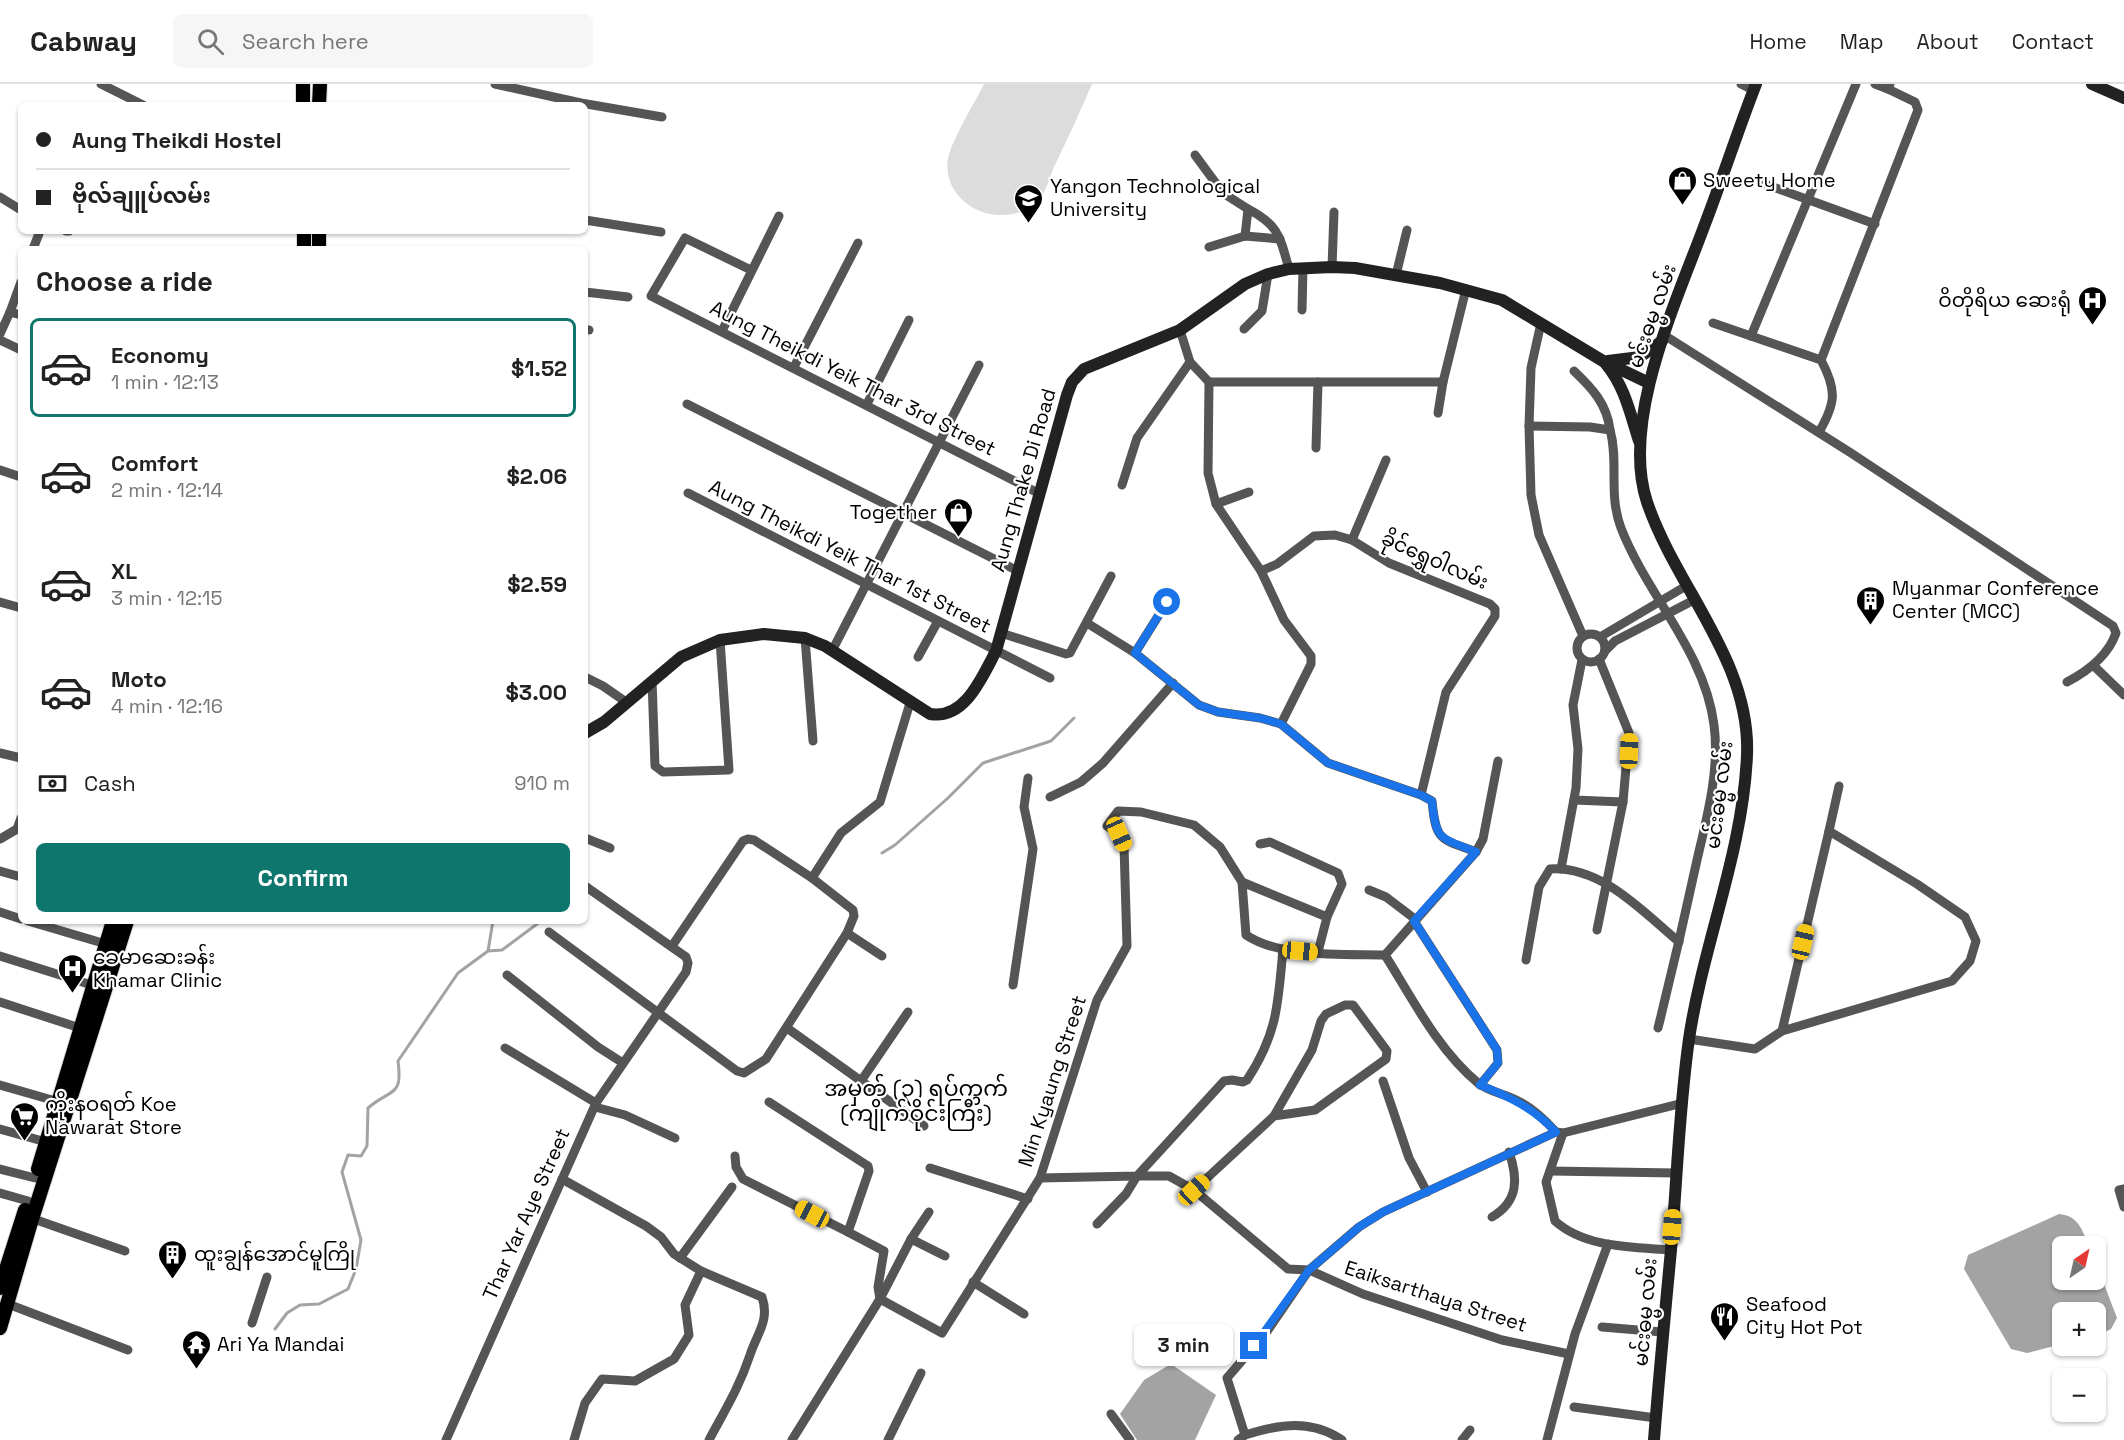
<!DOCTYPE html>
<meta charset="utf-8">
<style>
body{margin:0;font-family:"Space Grotesk","Noto Sans Myanmar",sans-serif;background:#f6f6f6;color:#222;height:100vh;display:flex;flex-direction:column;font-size:22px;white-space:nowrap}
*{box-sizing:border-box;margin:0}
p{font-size:20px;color:#767676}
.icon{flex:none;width:33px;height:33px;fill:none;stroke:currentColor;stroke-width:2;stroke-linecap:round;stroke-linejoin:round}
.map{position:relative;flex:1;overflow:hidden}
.drawer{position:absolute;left:18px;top:162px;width:570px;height:678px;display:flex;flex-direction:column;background:#fff;border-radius:9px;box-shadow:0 2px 4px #0004}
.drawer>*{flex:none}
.top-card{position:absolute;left:18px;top:18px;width:570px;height:132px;border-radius:9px;box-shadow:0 2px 4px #0004;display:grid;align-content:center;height:132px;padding:0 18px;background:#fff}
.needle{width:39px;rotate:34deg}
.controls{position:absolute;left:2052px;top:1152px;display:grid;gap:12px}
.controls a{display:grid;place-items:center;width:54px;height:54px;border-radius:9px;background:#fff;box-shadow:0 2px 4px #0004;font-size:30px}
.end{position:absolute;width:27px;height:27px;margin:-14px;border:8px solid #1a73e8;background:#fff;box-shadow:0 0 0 3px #fff}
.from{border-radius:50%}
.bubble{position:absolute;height:42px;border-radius:9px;background:#fff;box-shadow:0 2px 4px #0004;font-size:20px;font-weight:800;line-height:42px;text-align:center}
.car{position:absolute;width:18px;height:36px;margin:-18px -9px;border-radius:8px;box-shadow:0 0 4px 2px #0007;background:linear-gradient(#f5c518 24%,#345 0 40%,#f5c518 0 76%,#345 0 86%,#f5c518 0)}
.top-card b{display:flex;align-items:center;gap:21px;height:57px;font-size:22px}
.top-card b+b{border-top:2px solid #e0e0e0}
.top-card i{width:15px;height:15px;background:#222}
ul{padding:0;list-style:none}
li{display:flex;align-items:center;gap:18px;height:99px;margin:0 12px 9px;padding:0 6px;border:3px solid transparent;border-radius:9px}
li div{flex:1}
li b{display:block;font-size:22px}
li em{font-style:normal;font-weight:800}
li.on{border-color:#0f766e}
li>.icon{width:54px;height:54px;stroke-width:1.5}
h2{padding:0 18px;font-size:27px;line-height:72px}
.pay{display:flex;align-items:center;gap:15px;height:66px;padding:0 18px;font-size:22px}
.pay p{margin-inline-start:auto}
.cta{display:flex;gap:12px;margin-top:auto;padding:12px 18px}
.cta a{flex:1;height:69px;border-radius:9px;background:#0f766e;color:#fff;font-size:24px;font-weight:800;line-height:69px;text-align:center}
header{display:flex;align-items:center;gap:36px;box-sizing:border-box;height:84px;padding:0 30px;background:#fff;border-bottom:2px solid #e0e0e0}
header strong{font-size:28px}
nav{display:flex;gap:33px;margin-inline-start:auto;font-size:21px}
.search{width:420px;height:54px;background:#f6f6f6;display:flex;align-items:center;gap:15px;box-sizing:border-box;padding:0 21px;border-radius:9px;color:#767676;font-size:22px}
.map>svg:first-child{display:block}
.pitch{fill:#dcdcdc}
.water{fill:#a3a3a3}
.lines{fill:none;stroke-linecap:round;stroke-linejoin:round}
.stream{stroke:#a3a3a3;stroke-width:3}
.primary-casing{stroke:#dbdbdb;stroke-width:16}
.minor{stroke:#555;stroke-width:9}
.secondary{stroke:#222;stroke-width:12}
.primary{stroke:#000;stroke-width:14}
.route{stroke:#1a73e8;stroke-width:8}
.labels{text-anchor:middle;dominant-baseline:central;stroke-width:4.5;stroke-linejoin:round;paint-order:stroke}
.poi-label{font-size:20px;fill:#000;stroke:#fff;text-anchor:start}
.street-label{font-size:20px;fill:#000;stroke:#fff}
.quarter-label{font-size:22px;fill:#000;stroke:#fff}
</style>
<header>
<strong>Cabway</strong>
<div class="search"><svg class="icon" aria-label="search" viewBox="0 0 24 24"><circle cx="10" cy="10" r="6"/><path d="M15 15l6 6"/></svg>Search here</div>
<nav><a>Home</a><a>Map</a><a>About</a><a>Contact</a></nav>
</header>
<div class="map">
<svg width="2124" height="1356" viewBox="0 0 2124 1356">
<rect width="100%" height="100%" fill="#fff"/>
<path class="pitch" d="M984,0H1092C1080,28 1067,56 1054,83C1050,92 1047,105 1041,113C1010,151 940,125 948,74C952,56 975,18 984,0Z"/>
<g class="water">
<path d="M2059,1130C2079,1132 2082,1146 2089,1162H2062V1196H2096V1179L2117,1234L2111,1245L2096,1252V1228H2062V1260L2027,1269L2011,1265L1964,1185L1968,1171Z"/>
<path d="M1171,1280L1216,1311L1195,1356H1137L1120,1330L1144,1296Z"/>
</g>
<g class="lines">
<g class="stream">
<path d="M882,769L895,761L948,714L983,679L1051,657L1074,634"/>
<path d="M488,867L502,866L541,837"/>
<path d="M275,1245L287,1229L300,1221L319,1220L348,1205L356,1185L361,1156L342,1088L348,1071L361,1072L367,1062L368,1024C391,1004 403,1014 398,977L458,889L488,867L493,837"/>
</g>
<defs>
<g id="primary">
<path d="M303,0V21"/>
<path d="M319,21L320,0"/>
<path d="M304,147V165"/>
<path d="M319,147V165"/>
<path d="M38,1085L113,837"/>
<path d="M0,1204L25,1126"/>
<path d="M0,1244L32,1135L127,837"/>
</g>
</defs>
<use href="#primary" class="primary-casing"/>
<g class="minor">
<path d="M101,0L143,21"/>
<path d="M495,0L581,19L662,33"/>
<path d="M1741,0L1753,6"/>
<path d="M1875,0L1888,5L1890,0"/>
<path d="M1195,71L1223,109L1248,125L1245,152"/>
<path d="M1765,100L1875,140"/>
<path d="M0,113L21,126"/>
<path d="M1248,125C1279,141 1280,153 1289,185"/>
<path d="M585,136L661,148"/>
<path d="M66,147H69"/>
<path d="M1209,163L1245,152L1280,155"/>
<path d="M33,165L40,147"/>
<path d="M1332,183L1334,128"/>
<path d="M751,186L685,154L651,212L1038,409"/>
<path d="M1396,191L1407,146"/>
<path d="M585,208L628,213"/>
<path d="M1302,226L1303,184"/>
<path d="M10,228L21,198"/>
<path d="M1541,239L1531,284L1529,342L1531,411L1539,451L1583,552"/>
<path d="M1713,239L1821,276C1837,306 1836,319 1819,348"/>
<path d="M1244,245L1262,227L1268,190"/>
<path d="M585,246H589"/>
<path d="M1180,246L1190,278L1209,298L1208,389L1216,420L1261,487L1284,536L1311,572V580L1281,640"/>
<path d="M722,247L779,132"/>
<path d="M0,250L10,228L21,231"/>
<path d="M1664,251L1851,369L2113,542L2116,549C2108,572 2088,587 2067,598"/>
<path d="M1751,252L1856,0"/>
<path d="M0,256L21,266"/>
<path d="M1821,276L1918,26L1915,18L1888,5"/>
<path d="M794,283L858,159"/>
<path d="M1574,287C1592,304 1607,320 1610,346"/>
<path d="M1209,298H1443"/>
<path d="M687,320L1016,486"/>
<path d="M867,320L909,236"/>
<path d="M1438,329L1443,298L1466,205"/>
<path d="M1529,342L1590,343L1610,346C1619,377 1608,410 1621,444C1647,511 1705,568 1714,641C1720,685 1707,733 1697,776C1685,832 1672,888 1658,944"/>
<path d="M1316,364L1318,298"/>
<path d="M0,386L21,393"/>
<path d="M1122,401L1137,354L1190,278"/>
<path d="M688,409L1050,594"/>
<path d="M1216,420L1249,408"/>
<path d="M1352,456L1386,376"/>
<path d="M1261,487L1277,480L1314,452L1335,451L1352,456L1389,479L1490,520L1495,525V532L1446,608L1421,711"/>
<path d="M0,518L21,524"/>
<path d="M1087,539L1135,569L1199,621L1218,628L1260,634L1281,640L1328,679L1421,711L1432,717C1436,758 1440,754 1476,768"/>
<path d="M1001,549L1066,570L1070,569L1111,492"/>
<circle cx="1591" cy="564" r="14"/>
<path d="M1600,553L1686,502"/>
<path d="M805,554L813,657"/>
<path d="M832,567L979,281"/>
<path d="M1605,567L1615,557L1694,516"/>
<path d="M1135,569L1167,518"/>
<path d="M918,573L938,537"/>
<path d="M2094,582L2124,611"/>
<path d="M585,593L603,602L626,618"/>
<path d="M652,596L655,682L663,688L729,686L720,556"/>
<path d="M0,669L21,674"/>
<path d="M1050,713L1081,698L1103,679L1173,599"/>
<path d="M1574,716L1623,718"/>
<path d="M585,754L610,764"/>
<path d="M0,755L17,745L21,734"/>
<path d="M1260,760L1270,758L1338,789L1342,800L1327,833L1318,868"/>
<path d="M1561,785L1576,704L1578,665L1573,621L1582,576"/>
<path d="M0,787L21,793"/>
<path d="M812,794L841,749L880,718L910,619"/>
<path d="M1242,798L1327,833"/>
<path d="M1369,806L1386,813L1415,835"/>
<path d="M0,828L21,835"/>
<path d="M28,837L106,860"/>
<path d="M1414,837L1497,966L1498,979L1480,1001"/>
<path d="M1597,846L1623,718L1629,649L1599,575"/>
<path d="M549,848L737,987L744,989L766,975L847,849L854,832L853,826L812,794L754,756L748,755L743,757L672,862"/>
<path d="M847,849L882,872"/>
<path d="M1385,871C1412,914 1438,966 1478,999C1489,1008 1507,1010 1520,1018C1534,1025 1545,1036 1556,1048"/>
<path d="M1385,871L1476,768L1483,755L1498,677"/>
<path d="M0,872L98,903"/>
<path d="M1526,876L1539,803L1550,785C1602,782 1643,828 1679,858"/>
<path d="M507,891L598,963L623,979"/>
<path d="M1013,901L1033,765L1024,723L1028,694"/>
<path d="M0,918L80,944"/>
<path d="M787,944L924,1042"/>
<path d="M1782,947L1829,747"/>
<path d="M1689,955L1755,965L1782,947L1952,897L1970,877L1976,857L1965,833L1917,800L1829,747L1839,702"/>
<path d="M505,964L596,1019"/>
<path d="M861,997L908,928"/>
<path d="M1383,997L1409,1074L1427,1108"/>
<path d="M0,1001L59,1018"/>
<path d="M595,1023L625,1031L675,1054"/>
<path d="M0,1045L46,1058"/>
<path d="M1563,1049L1546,1098L1555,1137C1585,1164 1633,1163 1671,1166"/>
<path d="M735,1072L736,1083L743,1095L848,1148L869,1087L868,1082L769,1018"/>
<path d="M930,1084L1028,1115"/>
<path d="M0,1085L35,1094"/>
<path d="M1550,1087L1676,1089"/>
<path d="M1040,1094L1137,1092L1224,997L1232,996L1243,998L1247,996C1278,949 1278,919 1283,865"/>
<path d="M562,1095L646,1142L661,1153L674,1170L701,1187L762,1213C770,1237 757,1249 750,1271C739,1304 725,1326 709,1356"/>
<path d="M2124,1105L2119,1106L2124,1123"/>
<path d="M1194,1106L1274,1032L1312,966L1321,937L1326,930L1345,921H1353L1387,967L1386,975L1315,1026L1274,1032"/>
<path d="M0,1109L28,1117"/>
<path d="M28,1133L125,1167"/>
<path d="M1492,1133C1519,1117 1518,1094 1509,1068"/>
<path d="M1097,1140L1126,1110L1137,1092H1169L1194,1106L1288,1185L1309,1186L1363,1210L1502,1256L1569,1270"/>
<path d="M848,1148L884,1167L878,1203L880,1215L942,1249L1040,1094L1097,916L1127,862L1124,762L1119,750L1107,742L1118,727L1141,728L1194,741L1220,763L1242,798L1246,851C1280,874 1344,870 1385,871"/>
<path d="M911,1155L945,1172"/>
<path d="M680,1174L732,1103"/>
<path d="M973,1198L1024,1230"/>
<path d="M8,1220L128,1266"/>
<path d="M252,1239L267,1193"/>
<path d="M1602,1243L1662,1248"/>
<path d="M1574,1323L1656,1334"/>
<path d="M1111,1330L1130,1356"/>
<path d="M1245,1351C1280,1340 1311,1335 1342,1356"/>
<path d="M446,1356L596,1019L686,888L688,879L686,873L585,802"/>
<path d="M574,1356L585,1319L602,1295L635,1297L674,1275L689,1251L685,1221L701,1187"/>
<path d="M792,1356L880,1215L911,1155L929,1128"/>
<path d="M888,1356L921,1289"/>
<path d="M1238,1356L1245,1351L1227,1294L1268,1246L1309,1186L1359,1143L1383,1128L1556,1048L1563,1049L1683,1019"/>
<path d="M1462,1356L1470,1346"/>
<path d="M1547,1356L1575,1250L1608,1160"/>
</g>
<g class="secondary">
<path d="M2092,0L2124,14"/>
<path d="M1608,277L1640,273L1662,257"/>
<path d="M1606,280C1625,303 1630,329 1639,357"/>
<path d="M585,649L604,638L681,573L720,556L764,550L805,554L825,562L930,630C965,636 982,593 996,567L1067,311L1072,298L1084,285L1180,246L1245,200L1268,190L1289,185L1332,183L1355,184L1440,199L1502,216L1603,277L1649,299"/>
<path d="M1654,1356C1659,1292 1665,1229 1671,1166C1677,1096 1679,1025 1689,955C1703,860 1743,768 1747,671C1751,577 1676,504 1647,418C1620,337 1677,216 1705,140C1723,93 1738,46 1756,0"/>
</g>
<use href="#primary" class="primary"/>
</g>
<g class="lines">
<path class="route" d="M1167,518L1135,569L1199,621L1218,628L1260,634L1281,640L1328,679L1421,711L1432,717C1436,758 1440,753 1476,768L1414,837L1497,966L1498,979L1480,1001C1510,1013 1533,1024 1556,1048L1383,1128L1359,1143L1309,1186L1254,1262"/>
</g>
<defs>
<symbol id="shop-pin" viewBox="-11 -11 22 30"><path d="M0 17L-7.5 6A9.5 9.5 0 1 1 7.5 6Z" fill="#000" stroke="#fff"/><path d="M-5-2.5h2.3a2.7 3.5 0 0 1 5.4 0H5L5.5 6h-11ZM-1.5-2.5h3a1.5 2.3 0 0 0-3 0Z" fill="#fff"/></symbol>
<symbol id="university-pin" viewBox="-11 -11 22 30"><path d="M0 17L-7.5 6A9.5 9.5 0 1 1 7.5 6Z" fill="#000" stroke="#fff"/><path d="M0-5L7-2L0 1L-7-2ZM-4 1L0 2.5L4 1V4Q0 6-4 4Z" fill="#fff"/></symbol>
<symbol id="hospital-pin" viewBox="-11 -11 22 30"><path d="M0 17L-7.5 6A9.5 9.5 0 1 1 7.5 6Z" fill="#000" stroke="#fff"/><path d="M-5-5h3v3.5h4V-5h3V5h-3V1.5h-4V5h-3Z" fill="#fff"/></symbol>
<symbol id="building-pin" viewBox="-11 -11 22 30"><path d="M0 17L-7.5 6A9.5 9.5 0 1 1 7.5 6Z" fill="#000" stroke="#fff"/><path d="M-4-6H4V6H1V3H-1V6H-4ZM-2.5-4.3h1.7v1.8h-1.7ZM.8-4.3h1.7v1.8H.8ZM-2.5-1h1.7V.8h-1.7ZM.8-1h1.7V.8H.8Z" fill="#fff"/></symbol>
<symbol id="supermarket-pin" viewBox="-11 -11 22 30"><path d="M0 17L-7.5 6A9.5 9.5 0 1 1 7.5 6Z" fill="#000" stroke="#fff"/><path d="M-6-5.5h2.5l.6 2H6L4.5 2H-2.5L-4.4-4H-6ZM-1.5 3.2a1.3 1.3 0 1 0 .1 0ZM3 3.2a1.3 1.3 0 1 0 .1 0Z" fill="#fff"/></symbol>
<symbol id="restaurant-pin" viewBox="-11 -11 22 30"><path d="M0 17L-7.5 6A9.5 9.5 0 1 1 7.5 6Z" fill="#000" stroke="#fff"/><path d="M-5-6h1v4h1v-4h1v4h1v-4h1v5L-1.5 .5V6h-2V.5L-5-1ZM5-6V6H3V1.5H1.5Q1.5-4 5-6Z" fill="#fff"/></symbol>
<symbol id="temple-pin" viewBox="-11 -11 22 30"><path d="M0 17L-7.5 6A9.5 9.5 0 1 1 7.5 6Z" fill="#000" stroke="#fff"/><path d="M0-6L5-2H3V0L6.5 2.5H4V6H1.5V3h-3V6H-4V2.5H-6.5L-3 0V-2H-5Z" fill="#fff"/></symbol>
</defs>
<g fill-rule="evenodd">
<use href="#shop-pin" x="1666" y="80" width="33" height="45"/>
<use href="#university-pin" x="1012" y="98" width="33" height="45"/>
<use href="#hospital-pin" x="2076" y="200" width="33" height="45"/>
<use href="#shop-pin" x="942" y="412" width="33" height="45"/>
<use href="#building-pin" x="1854" y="500" width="33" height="45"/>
<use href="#hospital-pin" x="56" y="868" width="33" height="45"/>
<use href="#supermarket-pin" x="8" y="1016" width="33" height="45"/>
<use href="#building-pin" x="156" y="1154" width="33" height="45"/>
<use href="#restaurant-pin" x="1708" y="1216" width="33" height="45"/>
<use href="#temple-pin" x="180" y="1244" width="33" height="45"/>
</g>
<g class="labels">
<g class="poi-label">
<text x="1703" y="96">Sweety Home</text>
<text x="1050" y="102">Yangon Technological<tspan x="1050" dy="23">University</tspan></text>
<text x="2071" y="216" text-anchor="end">ဝိတိုရိယ ဆေးရုံ</text>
<text x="937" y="428" text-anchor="end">Together</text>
<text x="1892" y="504">Myanmar Conference<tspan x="1892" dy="23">Center (MCC)</tspan></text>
<text x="93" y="873">ခေမာဆေးခန်း<tspan x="93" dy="23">Khamar Clinic</tspan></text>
<text x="45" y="1020">ကိုးနဝရတ် Koe<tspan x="45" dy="23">Nawarat Store</tspan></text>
<text x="194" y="1170">ထူးချွန်အောင်မူကြို</text>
<text x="1746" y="1220">Seafood<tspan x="1746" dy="23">City Hot Pot</tspan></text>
<text x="217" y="1260">Ari Ya Mandai</text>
</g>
<g class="street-label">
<text transform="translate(1652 232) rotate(-71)">မင်းဓမ္မ လမ်း</text>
<text transform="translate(853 294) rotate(27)">Aung Theikdi Yeik Thar 3rd Street</text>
<text transform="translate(1023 396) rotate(-74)">Aung Thake Di Road</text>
<text transform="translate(850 472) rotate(27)">Aung Theikdi Yeik Thar 1st Street</text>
<text transform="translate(1435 476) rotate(24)">ခိုင်ရွှေဝါလမ်း</text>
<text transform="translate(1719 711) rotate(-83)">မင်းဓမ္မ လမ်း</text>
<text transform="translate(1052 997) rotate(-72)">Min Kyaung Street</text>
<text transform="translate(526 1130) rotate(-66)">Thar Yar Aye Street</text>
<text transform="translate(1436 1212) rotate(18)">Eaiksarthaya Street</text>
<text transform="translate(1645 1228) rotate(-85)">မင်းဓမ္မ လမ်း</text>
</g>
<g class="quarter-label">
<text x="916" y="1004">အမှတ် (၃) ရပ်ကွက်<tspan x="916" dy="25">(ကျိုက်ဝိုင်းကြီး)</tspan></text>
</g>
</g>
</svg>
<div class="controls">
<a><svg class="needle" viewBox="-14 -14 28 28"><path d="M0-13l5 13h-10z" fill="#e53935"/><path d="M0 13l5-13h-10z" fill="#767676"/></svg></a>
<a>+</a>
<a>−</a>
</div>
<i class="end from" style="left:1167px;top:518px"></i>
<i class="end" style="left:1254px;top:1262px"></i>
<div class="bubble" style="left:1134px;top:1240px;width:99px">3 min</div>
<i class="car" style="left:1629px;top:667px;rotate:2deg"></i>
<i class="car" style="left:1119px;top:750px;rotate:156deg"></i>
<i class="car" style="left:1803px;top:858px;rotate:13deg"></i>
<i class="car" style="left:1300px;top:867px;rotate:95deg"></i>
<i class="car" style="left:1194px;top:1106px;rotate:47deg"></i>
<i class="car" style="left:812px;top:1130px;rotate:298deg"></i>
<i class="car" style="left:1672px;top:1143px;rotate:4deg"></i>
<div class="top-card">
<b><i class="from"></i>Aung Theikdi Hostel</b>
<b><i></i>ဗိုလ်ချူပ်လမ်း</b>
</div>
<section class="drawer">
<h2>Choose a ride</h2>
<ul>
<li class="on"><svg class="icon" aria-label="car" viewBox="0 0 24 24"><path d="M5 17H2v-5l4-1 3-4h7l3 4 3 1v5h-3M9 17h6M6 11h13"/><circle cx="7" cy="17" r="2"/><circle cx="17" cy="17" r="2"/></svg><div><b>Economy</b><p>1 min · 12:13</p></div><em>$1.52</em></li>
<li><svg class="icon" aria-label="car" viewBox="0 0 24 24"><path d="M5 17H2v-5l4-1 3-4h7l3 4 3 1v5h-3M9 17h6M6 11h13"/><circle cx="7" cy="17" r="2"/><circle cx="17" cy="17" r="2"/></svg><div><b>Comfort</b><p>2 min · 12:14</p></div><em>$2.06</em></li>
<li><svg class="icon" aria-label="car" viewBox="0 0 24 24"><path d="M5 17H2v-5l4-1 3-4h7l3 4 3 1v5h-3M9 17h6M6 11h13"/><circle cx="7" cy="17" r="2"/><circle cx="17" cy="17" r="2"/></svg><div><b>XL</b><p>3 min · 12:15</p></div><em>$2.59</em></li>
<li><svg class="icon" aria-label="car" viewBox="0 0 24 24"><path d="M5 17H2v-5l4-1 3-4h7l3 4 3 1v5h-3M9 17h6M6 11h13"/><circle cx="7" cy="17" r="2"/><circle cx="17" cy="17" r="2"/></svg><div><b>Moto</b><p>4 min · 12:16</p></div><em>$3.00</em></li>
</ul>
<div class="pay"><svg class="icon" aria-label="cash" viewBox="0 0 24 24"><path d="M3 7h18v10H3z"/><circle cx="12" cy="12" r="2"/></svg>Cash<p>910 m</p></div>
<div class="cta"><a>Confirm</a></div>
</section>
</div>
